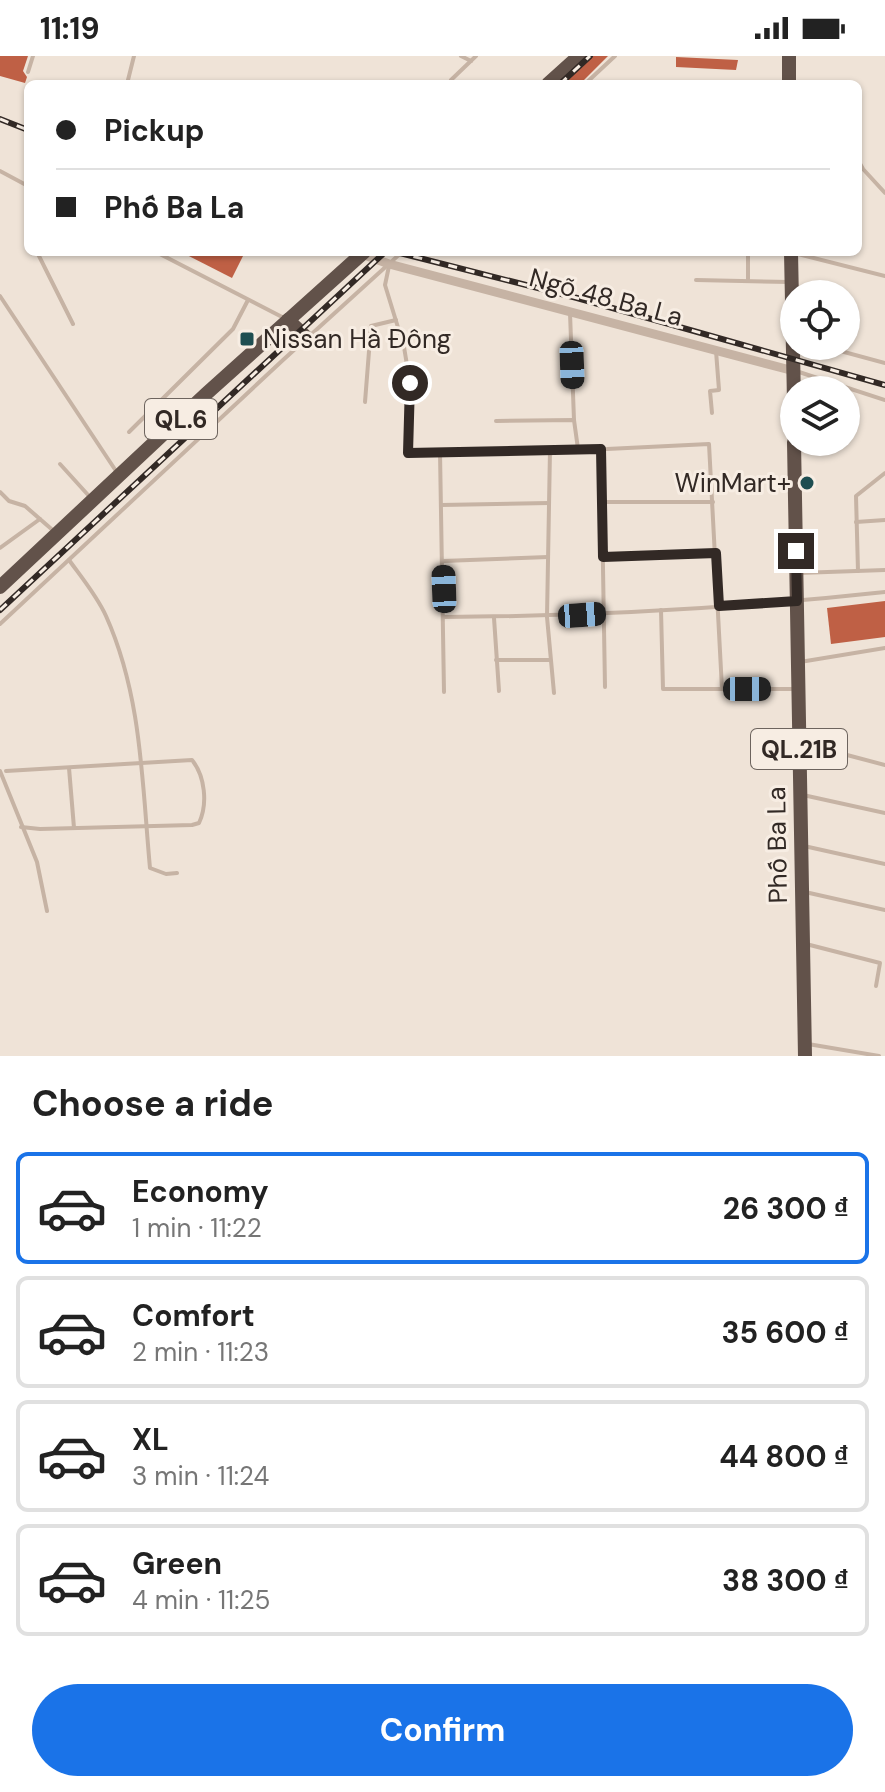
<!DOCTYPE html>
<meta charset="utf-8">
<style>
body{margin:0;font-family:"DM Sans",sans-serif;background:#f6f6f6;color:#222;height:100vh;display:flex;flex-direction:column;font-size:30px;white-space:nowrap}
*{box-sizing:border-box;margin:0}
p{font-size:26px;color:#767676}
.icon{flex:none;width:44px;height:44px;fill:none;stroke:currentColor;stroke-width:2;stroke-linecap:round;stroke-linejoin:round}
.map{position:relative;height:1000px;overflow:hidden}
.drawer{display:flex;flex-direction:column;background:#fff;flex:1}
.drawer>*{flex:none}
.banner{position:absolute;left:24px;top:24px;width:838px;height:176px;border-radius:12px;box-shadow:0 2px 6px #0004;display:grid;align-content:center;height:176px;padding:0 32px;background:#fff}
.fabs{position:absolute;left:780px;top:224px;display:grid;gap:16px}
.fabs a{display:grid;place-items:center;width:80px;height:80px;border-radius:50%;background:#fff;box-shadow:0 2px 6px #0004;font-size:40px}
.end{position:absolute;width:36px;height:36px;margin:-18px;border:10px solid #322925;background:#fff;box-shadow:0 0 0 4px #fff}
.from{border-radius:50%}
.car{position:absolute;width:24px;height:48px;margin:-24px -12px;border-radius:10px;box-shadow:0 0 6px 2px #0007;background:linear-gradient(#222 24%,#8ab4d8 0 40%,#222 0 76%,#8ab4d8 0 86%,#222 0)}
.banner b{display:flex;align-items:center;gap:28px;height:76px;font-size:30px}
.banner b+b{border-top:2px solid #e0e0e0}
.banner i{width:20px;height:20px;background:#222}
ul{padding:0;list-style:none}
li{display:flex;align-items:center;gap:24px;height:112px;margin:0 16px 12px;padding:0 16px;border:4px solid #e0e0e0;border-radius:12px}
li div{flex:1}
li b{display:block;font-size:30px}
li em{font-style:normal;font-weight:700}
li.selected{border-color:#1a73e8}
li>.icon{width:72px;height:72px;stroke-width:1.5}
h2{padding:0 32px;font-size:36px;line-height:96px}
.primary-button{display:flex;gap:16px;margin-top:auto;padding:16px 32px}
.primary-button a{flex:1;height:92px;border-radius:48px;background:#1a73e8;color:#fff;font-size:32px;font-weight:700;line-height:92px;text-align:center}
.status{display:flex;justify-content:space-between;align-items:center;height:56px;padding:0 40px;background:#fff;direction:ltr}
.status svg{height:22px;fill:currentColor}
.map>svg:first-child{display:block}
.building{fill:#bf6045}
.lines{fill:none;stroke-linecap:round;stroke-linejoin:round}
.service{stroke:#c6b3a4;stroke-width:4}
.minor{stroke:#c6b3a4;stroke-width:9}
.trunk{stroke:#62524a;stroke-width:14}
.rail-casing{stroke:#322925;stroke-width:6}
.rail{stroke:#f7ede3;stroke-width:3;stroke-dasharray:9;stroke-linecap:butt}
.route{stroke:#322925;stroke-width:10}
.poi-dot{fill:#1e4e51;stroke:#f7ede3;stroke-width:3}
.labels{text-anchor:middle;dominant-baseline:central;stroke-width:6;stroke-linejoin:round;paint-order:stroke}
.shield{fill:#f7ede3;stroke:#6d645e;stroke-width:2}
.shield-label{font-size:24px;font-weight:bold;fill:#322925}
.street-label{font-size:26px;fill:#322925;stroke:#f7ede3}
.poi-label{font-size:26px;fill:#322925;stroke:#f7ede3;text-anchor:start}
</style>
<div class="status"><b>11:19</b><svg viewBox="0 0 49 12"><path d="M0 12V9h3v3zM5 12V6h3v6zM10 12V3h3v9zM15 12V0h3v12zM26 1h20v11H26zM47 4h2v5h-2z"/></svg></div>
<div class="map">
<svg width="885" height="1000" viewBox="0 0 885 1000">
<rect width="100%" height="100%" fill="#efe3d7"/>
<g class="building">
<path d="M0,0H28L23,15L27,21L25,27L0,20Z"/>
<path d="M589,0H608L580,28H563L586,7Z"/>
<path d="M676,1L738,4L736,14L676,11Z"/>
<path d="M181,196H245L232,222Z"/>
<path d="M885,545V581L831,588L827,552Z"/>
</g>
<g class="lines">
<g class="service">
<path d="M461,0L471,5"/>
<path d="M28,16L33,0"/>
<path d="M451,24L476,0"/>
<path d="M127,28L134,0"/>
<path d="M585,28L615,0"/>
<path d="M858,104L863,113L885,137"/>
<path d="M0,115L28,130"/>
<path d="M37,196L73,268"/>
<path d="M156,196L286,263"/>
<path d="M748,196V225"/>
<path d="M794,197L885,220"/>
<path d="M389,210L385,229L404,291L410,327L408,397L607,393L709,388L722,633"/>
<path d="M696,224L789,226"/>
<path d="M0,240L118,418"/>
<path d="M570,257L574,364"/>
<path d="M822,290L885,307"/>
<path d="M796,315L885,344"/>
<path d="M365,346L371,270L396,264"/>
<path d="M712,357L710,335L719,334L716,295"/>
<path d="M496,365L574,364L578,393"/>
<path d="M129,376L233,273L248,244"/>
<path d="M601,393L605,631"/>
<path d="M550,394L547,561L554,637"/>
<path d="M440,396L444,636"/>
<path d="M60,408L89,440"/>
<path d="M0,436L9,445L25,450L56,477"/>
<path d="M602,446H713"/>
<path d="M441,449L549,447"/>
<path d="M856,466L885,464"/>
<path d="M0,492L40,463"/>
<path d="M603,501L716,497"/>
<path d="M69,504C82,522 97,540 106,560C142,640 142,727 150,812L166,818L177,817"/>
<path d="M443,505L548,501"/>
<path d="M858,515L856,440L885,417"/>
<path d="M799,517L885,514"/>
<path d="M661,554L663,633H796"/>
<path d="M444,561C592,560 739,552 885,536"/>
<path d="M494,562L499,635"/>
<path d="M0,568L283,304L402,196"/>
<path d="M496,604H550"/>
<path d="M800,606L885,592"/>
<path d="M802,692L847,699L885,709"/>
<path d="M69,712L74,772"/>
<path d="M0,715L37,806L47,855"/>
<path d="M6,715L192,704C205,720 208,748 199,767L192,769L40,773L21,771"/>
<path d="M803,739L885,757"/>
<path d="M804,790L885,808"/>
<path d="M805,836L885,854"/>
<path d="M806,888L880,907L876,930"/>
<path d="M808,988L879,1000"/>
</g>
<path class="minor" d="M362,198L389,208L794,315"/>
<g class="trunk">
<path d="M789,0V28"/>
<path d="M548,28L579,0"/>
<path d="M791,196L794,345"/>
<path d="M288,264L307,282"/>
<path d="M794,386L805,1000"/>
<path d="M0,531L206,338L364,196"/>
</g>
<defs>
<g id="rail">
<path d="M560,28L590,0"/>
<path d="M0,63L28,74"/>
<path d="M396,196L577,242L885,329"/>
<path d="M0,554L385,196"/>
</g>
</defs>
<use href="#rail" class="rail-casing"/>
<use href="#rail" class="rail"/>
</g>
<g class="lines">
<path class="route" d="M410,327L408,397L601,393L603,501L716,497L719,550L797,545L796,495"/>
</g>
<g class="poi-dot">
<rect x="239" y="275" width="16" height="16" rx="4"/>
<circle cx="807" cy="427" r="8"/>
</g>
<g class="labels">
<g class="shield">
<rect x="145" y="343" width="72" height="40" rx="6"/>
<rect x="751" y="673" width="96" height="40" rx="6"/>
</g>
<g class="shield-label">
<text x="181" y="363">QL.6</text>
<text x="799" y="693">QL.21B</text>
</g>
<g class="street-label">
<text transform="translate(606 241) rotate(15)">Ngõ 48 Ba La</text>
<text transform="translate(777 789) rotate(-91)">Phố Ba La</text>
</g>
<g class="poi-label">
<text x="263" y="283">Nissan Hà Đông</text>
<text x="791" y="427" text-anchor="end">WinMart+</text>
</g>
</g>
</svg>
<div class="fabs">
<a><svg class="icon" aria-label="locate" viewBox="0 0 24 24"><circle cx="12" cy="12" r="6"/><path d="M12 2v4M12 18v4M2 12h4M18 12h4"/></svg></a>
<a><svg class="icon" aria-label="layers" viewBox="0 0 24 24"><path d="M12 4l9 5-9 5-9-5zM3 14l9 5 9-5"/></svg></a>
</div>
<i class="end from" style="left:410px;top:327px"></i>
<i class="end" style="left:796px;top:495px"></i>
<i class="car" style="left:572px;top:309px;rotate:178deg"></i>
<i class="car" style="left:444px;top:533px;rotate:358deg"></i>
<i class="car" style="left:582px;top:559px;rotate:86deg"></i>
<i class="car" style="left:747px;top:633px;rotate:90deg"></i>
<div class="banner">
<b><i class="from"></i>Pickup</b>
<b><i></i>Phố Ba La</b>
</div>
</div>
<section class="drawer">
<h2>Choose a ride</h2>
<ul>
<li class="selected"><svg class="icon" aria-label="car" viewBox="0 0 24 24"><path d="M5 17H2v-5l4-1 3-4h7l3 4 3 1v5h-3M9 17h6M6 11h13"/><circle cx="7" cy="17" r="2"/><circle cx="17" cy="17" r="2"/></svg><div><b>Economy</b><p>1 min · 11:22</p></div><em>26 300 ₫</em></li>
<li><svg class="icon" aria-label="car" viewBox="0 0 24 24"><path d="M5 17H2v-5l4-1 3-4h7l3 4 3 1v5h-3M9 17h6M6 11h13"/><circle cx="7" cy="17" r="2"/><circle cx="17" cy="17" r="2"/></svg><div><b>Comfort</b><p>2 min · 11:23</p></div><em>35 600 ₫</em></li>
<li><svg class="icon" aria-label="car" viewBox="0 0 24 24"><path d="M5 17H2v-5l4-1 3-4h7l3 4 3 1v5h-3M9 17h6M6 11h13"/><circle cx="7" cy="17" r="2"/><circle cx="17" cy="17" r="2"/></svg><div><b>XL</b><p>3 min · 11:24</p></div><em>44 800 ₫</em></li>
<li><svg class="icon" aria-label="car" viewBox="0 0 24 24"><path d="M5 17H2v-5l4-1 3-4h7l3 4 3 1v5h-3M9 17h6M6 11h13"/><circle cx="7" cy="17" r="2"/><circle cx="17" cy="17" r="2"/></svg><div><b>Green</b><p>4 min · 11:25</p></div><em>38 300 ₫</em></li>
</ul>
<div class="primary-button"><a>Confirm</a></div>
</section>
